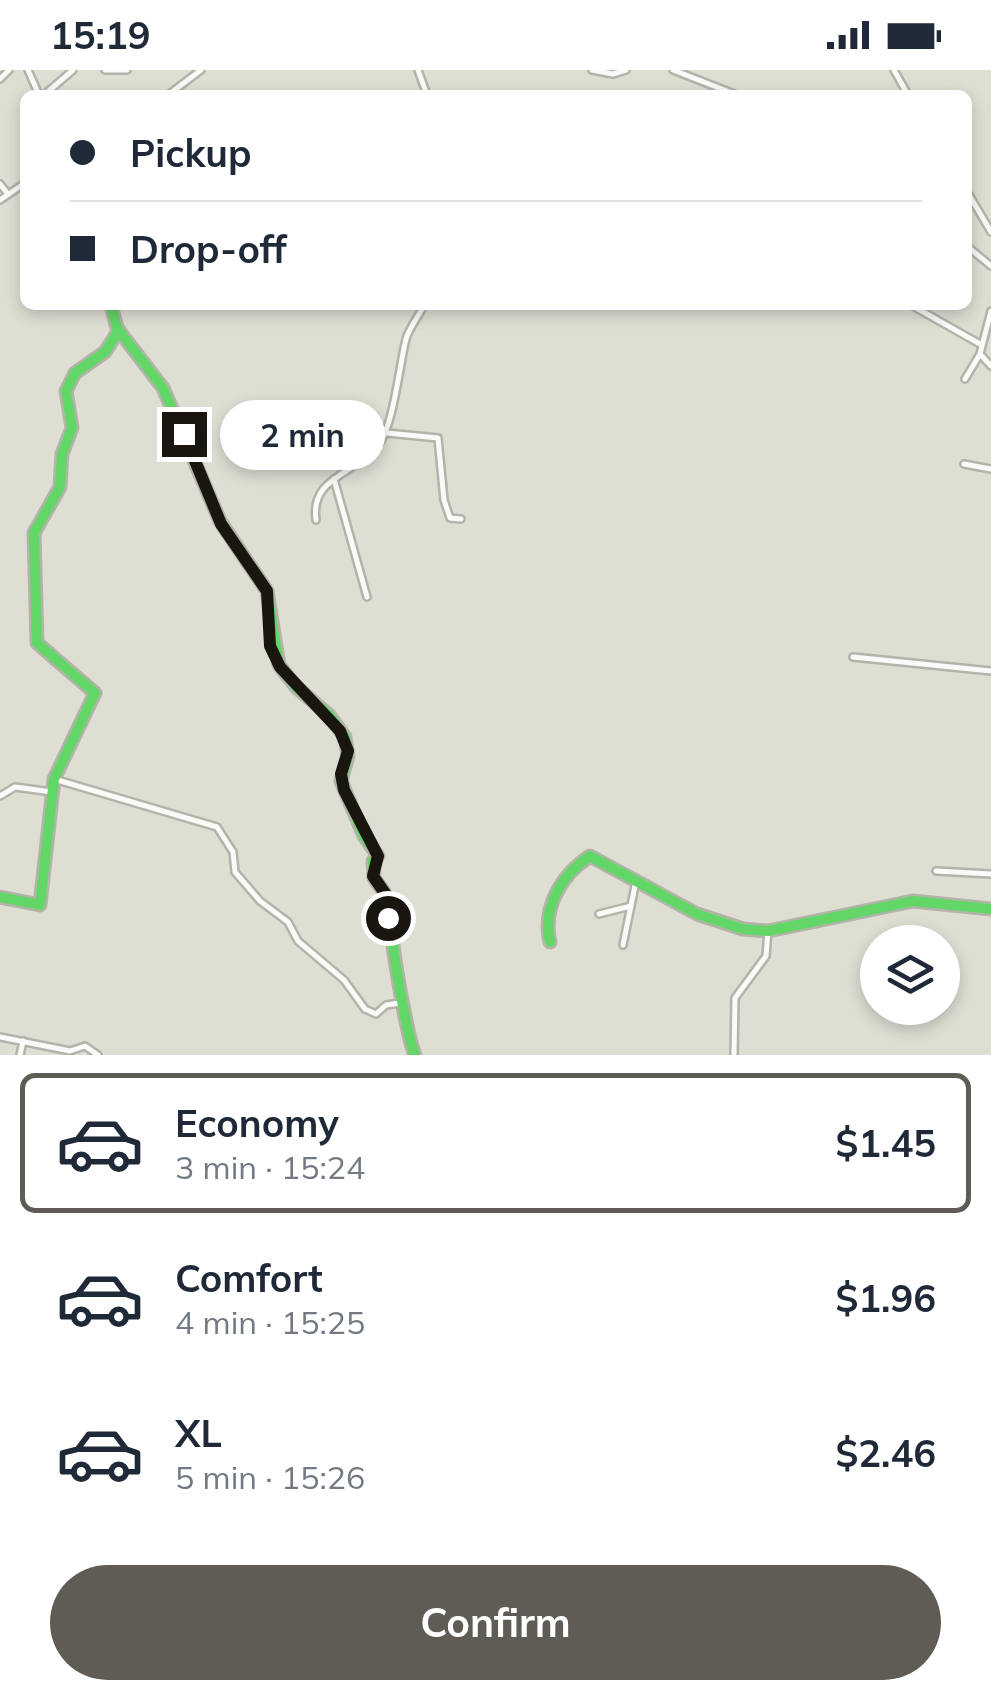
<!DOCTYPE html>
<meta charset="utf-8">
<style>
body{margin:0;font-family:Mulish,sans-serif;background:#f2f2f3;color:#1f2937;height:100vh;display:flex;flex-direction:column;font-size:38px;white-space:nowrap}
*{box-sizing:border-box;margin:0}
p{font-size:32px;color:#747a83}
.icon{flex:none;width:55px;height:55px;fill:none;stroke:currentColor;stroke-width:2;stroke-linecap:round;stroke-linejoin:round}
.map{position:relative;height:985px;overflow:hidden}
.side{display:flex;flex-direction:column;background:#fff;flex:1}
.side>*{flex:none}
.top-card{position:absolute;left:20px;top:20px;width:952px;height:220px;border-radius:15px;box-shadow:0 5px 15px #0003;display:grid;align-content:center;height:220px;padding:0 50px;background:#fff}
.controls{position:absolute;left:860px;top:855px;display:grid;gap:20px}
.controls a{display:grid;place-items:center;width:100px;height:100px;border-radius:50%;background:#fff;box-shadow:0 5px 15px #0003;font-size:50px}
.end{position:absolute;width:45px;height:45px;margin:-22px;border:12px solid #18160f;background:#fff;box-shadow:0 0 0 5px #fff}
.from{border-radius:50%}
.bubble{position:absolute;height:70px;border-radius:35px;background:#fff;box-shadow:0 5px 15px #0003;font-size:32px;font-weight:700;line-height:70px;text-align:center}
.top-card b{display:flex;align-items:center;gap:35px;height:95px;font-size:38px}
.top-card b+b{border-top:2px solid #e0e1e3}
.top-card i{width:25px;height:25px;background:#1f2937}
ul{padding:18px 0 0;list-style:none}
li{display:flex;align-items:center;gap:30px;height:140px;margin:0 20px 15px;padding:0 30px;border:5px solid transparent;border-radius:15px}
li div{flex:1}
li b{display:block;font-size:38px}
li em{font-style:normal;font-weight:700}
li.on{border-color:#5e5c54}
li>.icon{width:90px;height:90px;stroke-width:1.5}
.button{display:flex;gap:20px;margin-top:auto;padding:20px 50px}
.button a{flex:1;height:115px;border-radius:60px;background:#5e5c54;color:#fff;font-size:40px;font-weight:700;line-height:115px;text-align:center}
.status{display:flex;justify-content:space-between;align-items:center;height:70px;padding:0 50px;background:#fff;direction:ltr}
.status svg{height:28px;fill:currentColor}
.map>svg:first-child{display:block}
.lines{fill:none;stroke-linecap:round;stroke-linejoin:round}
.street-casing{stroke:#b4b3aa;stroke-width:10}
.fast-casing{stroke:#b4b3aa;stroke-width:15}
.street{stroke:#fafaf8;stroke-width:5}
.fast{stroke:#63d668;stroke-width:10}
.route{stroke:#18160f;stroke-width:12}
</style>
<div class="status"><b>15:19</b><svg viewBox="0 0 49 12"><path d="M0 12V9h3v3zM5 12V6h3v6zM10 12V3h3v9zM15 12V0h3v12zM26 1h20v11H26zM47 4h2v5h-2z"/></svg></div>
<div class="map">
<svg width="991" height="985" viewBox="0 0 991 985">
<rect width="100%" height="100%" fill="#dfded3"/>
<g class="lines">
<defs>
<g id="street">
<path d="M28,0L39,25"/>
<path d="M105,0H127"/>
<path d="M418,0L427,25"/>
<path d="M592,0L613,4L626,0"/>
<path d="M673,0L737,25"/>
<path d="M894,0L908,25"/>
<path d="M0,9L9,0"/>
<path d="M44,25L73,0"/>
<path d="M168,25L201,0"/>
<path d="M0,114L8,124"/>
<path d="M968,123L991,162"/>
<path d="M0,130L25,113"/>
<path d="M968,177L991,196"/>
<path d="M911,235L980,274"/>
<path d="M991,241L980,284L991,296"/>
<path d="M965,309L980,284"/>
<path d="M387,363L438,368L444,430L450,448L461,449"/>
<path d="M964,394L991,399"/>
<path d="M334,409L367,527"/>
<path d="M316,450C310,406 356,405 379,374C394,353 399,297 406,269C409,258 419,246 424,235"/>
<path d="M853,587L991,601"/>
<path d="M54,709L217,757L233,782L235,802L260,831L288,852L298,871L344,910L365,939L376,944L386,935L400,933"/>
<path d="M0,726L15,717L52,722"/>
<path d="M936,801L991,804"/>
<path d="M599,844L631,836"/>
<path d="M623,875L636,811"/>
<path d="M0,967L70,981L85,976L98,985"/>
<path d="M20,985L23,971"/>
<path d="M734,985L735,928L766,886L768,861"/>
</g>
<g id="fast">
<path d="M111,235L117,258L163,318L220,451L267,521L279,595L296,617L329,645L345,667L348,686L341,711L364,766L378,786L373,791L374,808L391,832C385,845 407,967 415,985"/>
<path d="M0,827L40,835L54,709L95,623L37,573L34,463L60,417L62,384L72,358L66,321L75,303L105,282L119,260"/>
<path d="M550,872C542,838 561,805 590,786L697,844L743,859L768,861L913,831L991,839"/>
</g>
</defs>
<use href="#street" class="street-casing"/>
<use href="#fast" class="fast-casing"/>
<use href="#street" class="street"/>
<use href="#fast" class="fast"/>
</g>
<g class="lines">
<path class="route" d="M184,364L221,454L267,521L270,576L280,597L340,661L348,681L341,704L344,720L378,786L373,806L391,832L388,848"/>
</g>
</svg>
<div class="controls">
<a><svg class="icon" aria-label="layers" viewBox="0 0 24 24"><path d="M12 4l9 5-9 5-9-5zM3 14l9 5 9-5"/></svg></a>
</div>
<i class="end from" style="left:388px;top:848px"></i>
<i class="end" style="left:184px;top:364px"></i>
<div class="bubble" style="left:220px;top:330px;width:165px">2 min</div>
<div class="top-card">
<b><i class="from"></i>Pickup</b>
<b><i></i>Drop-off</b>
</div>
</div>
<section class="side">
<ul>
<li class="on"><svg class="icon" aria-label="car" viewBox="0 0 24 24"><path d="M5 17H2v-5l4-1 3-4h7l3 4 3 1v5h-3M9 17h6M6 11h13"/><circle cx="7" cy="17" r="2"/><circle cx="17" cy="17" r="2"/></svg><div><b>Economy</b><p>3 min · 15:24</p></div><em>$1.45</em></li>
<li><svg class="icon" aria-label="car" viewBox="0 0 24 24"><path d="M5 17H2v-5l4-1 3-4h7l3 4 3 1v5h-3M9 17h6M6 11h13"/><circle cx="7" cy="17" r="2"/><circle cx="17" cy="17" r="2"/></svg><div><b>Comfort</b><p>4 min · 15:25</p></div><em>$1.96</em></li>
<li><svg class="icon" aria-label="car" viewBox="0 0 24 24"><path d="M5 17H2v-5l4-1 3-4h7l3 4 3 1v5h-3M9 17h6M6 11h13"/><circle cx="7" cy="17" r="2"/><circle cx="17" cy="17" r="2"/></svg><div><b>XL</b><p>5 min · 15:26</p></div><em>$2.46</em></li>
</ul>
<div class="button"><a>Confirm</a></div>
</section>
